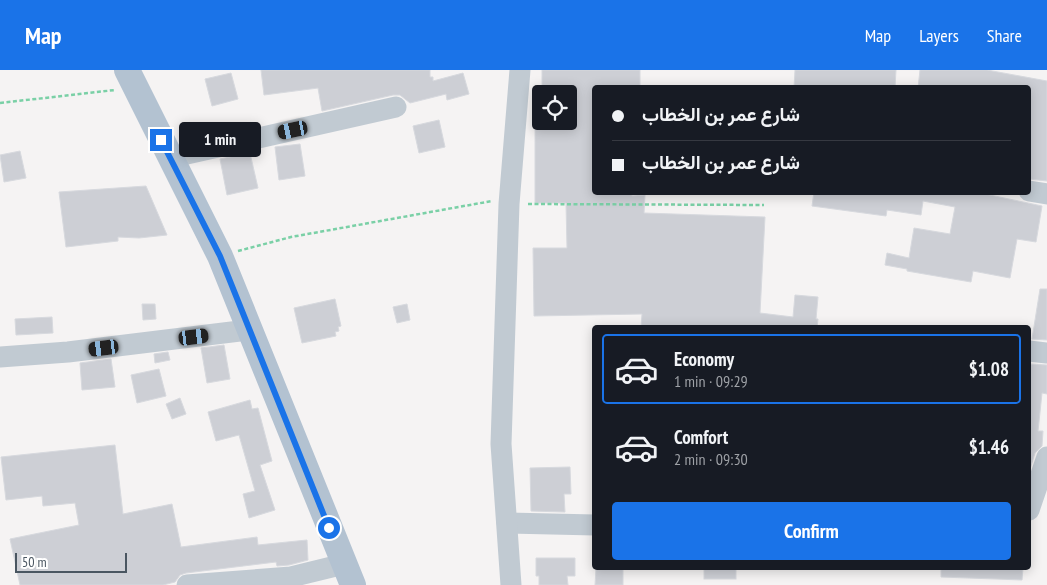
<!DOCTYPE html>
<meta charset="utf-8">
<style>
body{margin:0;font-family:"PT Sans Narrow",Vazirmatn,sans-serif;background:#242831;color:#f1f3f6;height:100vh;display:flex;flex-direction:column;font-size:19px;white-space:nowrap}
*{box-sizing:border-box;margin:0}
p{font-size:16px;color:#9ea1a6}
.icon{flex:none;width:28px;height:28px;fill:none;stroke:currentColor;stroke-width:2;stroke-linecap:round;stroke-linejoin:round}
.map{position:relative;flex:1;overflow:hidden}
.drawer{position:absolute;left:592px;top:255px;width:439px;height:245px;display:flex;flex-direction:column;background:#171b24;border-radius:5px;box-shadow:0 2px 12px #0003}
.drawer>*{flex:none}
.banner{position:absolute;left:592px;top:15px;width:439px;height:110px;border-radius:5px;box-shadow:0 2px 12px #0003;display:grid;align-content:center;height:110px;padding:0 20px;background:#171b24}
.tools{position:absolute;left:532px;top:15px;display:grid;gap:10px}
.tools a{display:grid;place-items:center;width:45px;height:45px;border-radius:5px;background:#171b24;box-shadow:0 2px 12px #0003;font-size:25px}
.scale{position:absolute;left:15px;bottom:12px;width:112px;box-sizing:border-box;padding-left:5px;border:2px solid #4a5661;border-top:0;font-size:14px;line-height:18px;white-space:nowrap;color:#4a5661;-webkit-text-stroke:4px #fff;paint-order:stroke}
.end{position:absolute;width:22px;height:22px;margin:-11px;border:6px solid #1a73e8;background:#fff;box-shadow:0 0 0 2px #fff}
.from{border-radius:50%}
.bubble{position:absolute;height:35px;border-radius:5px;background:#171b24;box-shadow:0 2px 12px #0003;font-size:16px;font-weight:800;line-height:35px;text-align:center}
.car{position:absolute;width:15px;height:30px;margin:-15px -8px;border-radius:6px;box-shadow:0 0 4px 1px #0007;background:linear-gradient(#222 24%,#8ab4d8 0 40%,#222 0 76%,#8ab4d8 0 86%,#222 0)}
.banner b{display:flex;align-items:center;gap:18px;height:48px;font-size:19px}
.banner b+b{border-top:1px solid #363941}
.banner i{width:12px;height:12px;background:#f1f3f6}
ul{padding:9px 0 0;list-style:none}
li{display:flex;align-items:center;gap:15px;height:70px;margin:0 10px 8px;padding:0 10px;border:2px solid transparent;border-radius:5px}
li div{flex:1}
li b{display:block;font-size:19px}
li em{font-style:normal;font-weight:800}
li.active{border-color:#1a73e8}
li>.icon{width:45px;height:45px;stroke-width:1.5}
.action{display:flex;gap:10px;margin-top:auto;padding:10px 20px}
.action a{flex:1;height:58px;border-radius:5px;background:#1a73e8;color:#fff;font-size:20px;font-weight:800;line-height:58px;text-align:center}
header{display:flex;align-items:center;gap:30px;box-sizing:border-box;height:70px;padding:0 25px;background:#1a73e8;color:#fff}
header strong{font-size:24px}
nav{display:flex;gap:28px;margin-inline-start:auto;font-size:18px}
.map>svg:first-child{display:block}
.building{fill:#cdcfd5;stroke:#d7d9de}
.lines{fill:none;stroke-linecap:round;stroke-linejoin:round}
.path{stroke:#7ad0a6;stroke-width:2.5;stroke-dasharray:4 2.5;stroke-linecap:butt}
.minor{stroke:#c1cad2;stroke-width:21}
.major{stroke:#b3c2d1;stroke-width:26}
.route{stroke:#1a73e8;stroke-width:6}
</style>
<header>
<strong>Map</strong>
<nav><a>Map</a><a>Layers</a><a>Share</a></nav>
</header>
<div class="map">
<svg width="1047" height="515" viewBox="0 0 1047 515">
<rect width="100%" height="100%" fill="#f5f3f3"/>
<g class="building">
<path d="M261,0H430V7H433V11L463,3L469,24L447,30L446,24L410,33L400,25H393L322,41L318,18L264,25Z"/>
<path d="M542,0H640V18H595V122H632V126L645,125L644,143L765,147L760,243L793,247L795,225L818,227L816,249H818L817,258H641L642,244L534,246L533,178H567L566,133H535V51H569V24H542Z"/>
<path d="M795,0H896L895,18H794Z"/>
<path d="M920,0H987L1047,11V111L1029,109V18H918Z"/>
<path d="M231,3L238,29L212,36L205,9Z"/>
<path d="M439,50L445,77L419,83L413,56Z"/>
<path d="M300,74L305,106L279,110L275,77Z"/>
<path d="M20,81L26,108L4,112L0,85Z"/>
<path d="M250,83L258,118L227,125L220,89Z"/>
<path d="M146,116L167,165L139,168L118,167V171L66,177L59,122Z"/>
<path d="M814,122H976L1042,136L1036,172L1017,169L1010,208L973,201L971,212L907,201V199L885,195L887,183L909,188L914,158L950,164L955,137L923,131L921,145L887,140L886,146L812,136Z"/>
<path d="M1040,219H1047V270L1032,269Z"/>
<path d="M335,229L341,256L338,257L339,261L335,262L336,266L302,273L294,238Z"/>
<path d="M142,234H155L156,249L143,250Z"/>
<path d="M407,234L410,250L397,253L393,237Z"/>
<path d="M52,247L53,263L16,265L15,249Z"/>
<path d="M224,275L230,309L207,313L201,278Z"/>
<path d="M168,282L170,290L155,293L154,284Z"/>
<path d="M111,289L115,317L82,320L80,293Z"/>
<path d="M1029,294L1047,295V324L1042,323L1038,361H1043L1042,376L1035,383L1029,402Z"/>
<path d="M159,299L166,326L137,333L131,305Z"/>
<path d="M180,328L186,344L172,349L166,334Z"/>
<path d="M250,330L252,339L258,338L272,391L260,395L275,440L249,448L243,424L255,421L239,365L216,371L208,342Z"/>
<path d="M115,375L123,444L172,434L181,477L257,467L258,475L307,470L308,490L289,495L277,496L276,492L186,503L180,505L175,512L163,515H20L10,469L79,455L75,433L43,436L42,426L6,430L1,387Z"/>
<path d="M570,397L571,424H564L565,442L531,441L530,398Z"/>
<path d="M536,488H575V506H567L568,515H539V506H536Z"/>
<path d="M596,498H623V515H595Z"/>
<rect x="704" y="498" width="32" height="11"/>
<path d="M941,498H1023L1022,510L941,507Z"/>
</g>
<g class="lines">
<g class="path">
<path d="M0,33L115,20"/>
<path d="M528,134L764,135"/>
<path d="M238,181L291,167L492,131"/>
</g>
<g class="minor">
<path d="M169,88L396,37"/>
<path d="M1029,121L1047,124"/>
<path d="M1029,281L1047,283"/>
<path d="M0,287L68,282L248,260"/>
<path d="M1029,440L1047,387"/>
<path d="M507,453L595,455"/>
<path d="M187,515L291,507L344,494"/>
<path d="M511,515L501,374L509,134L520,0"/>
</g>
<path class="major" d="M127,0L220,186L353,515"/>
</g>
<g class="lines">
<path class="route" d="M161,70L220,186L329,458"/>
</g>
</svg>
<div class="tools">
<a><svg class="icon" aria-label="locate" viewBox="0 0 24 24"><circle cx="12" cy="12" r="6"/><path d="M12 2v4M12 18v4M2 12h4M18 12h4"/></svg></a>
</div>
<div class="scale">50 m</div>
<i class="end from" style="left:329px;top:458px"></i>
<i class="end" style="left:161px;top:70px"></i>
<div class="bubble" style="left:179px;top:52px;width:82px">1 min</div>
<i class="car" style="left:293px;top:60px;rotate:258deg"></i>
<i class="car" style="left:194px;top:267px;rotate:83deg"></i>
<i class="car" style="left:104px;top:278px;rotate:263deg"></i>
<div class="banner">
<b><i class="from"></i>شارع عمر بن الخطاب</b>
<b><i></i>شارع عمر بن الخطاب</b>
</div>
<section class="drawer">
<ul>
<li class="active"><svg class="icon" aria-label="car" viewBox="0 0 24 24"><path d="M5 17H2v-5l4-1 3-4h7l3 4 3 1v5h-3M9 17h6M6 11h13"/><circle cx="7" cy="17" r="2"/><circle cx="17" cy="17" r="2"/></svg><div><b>Economy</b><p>1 min · 09:29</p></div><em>$1.08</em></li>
<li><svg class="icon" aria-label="car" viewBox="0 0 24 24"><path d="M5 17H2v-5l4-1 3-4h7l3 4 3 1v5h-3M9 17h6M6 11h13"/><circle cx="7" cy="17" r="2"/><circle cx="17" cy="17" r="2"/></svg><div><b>Comfort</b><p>2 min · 09:30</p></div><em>$1.46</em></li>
</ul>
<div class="action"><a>Confirm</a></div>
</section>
</div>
